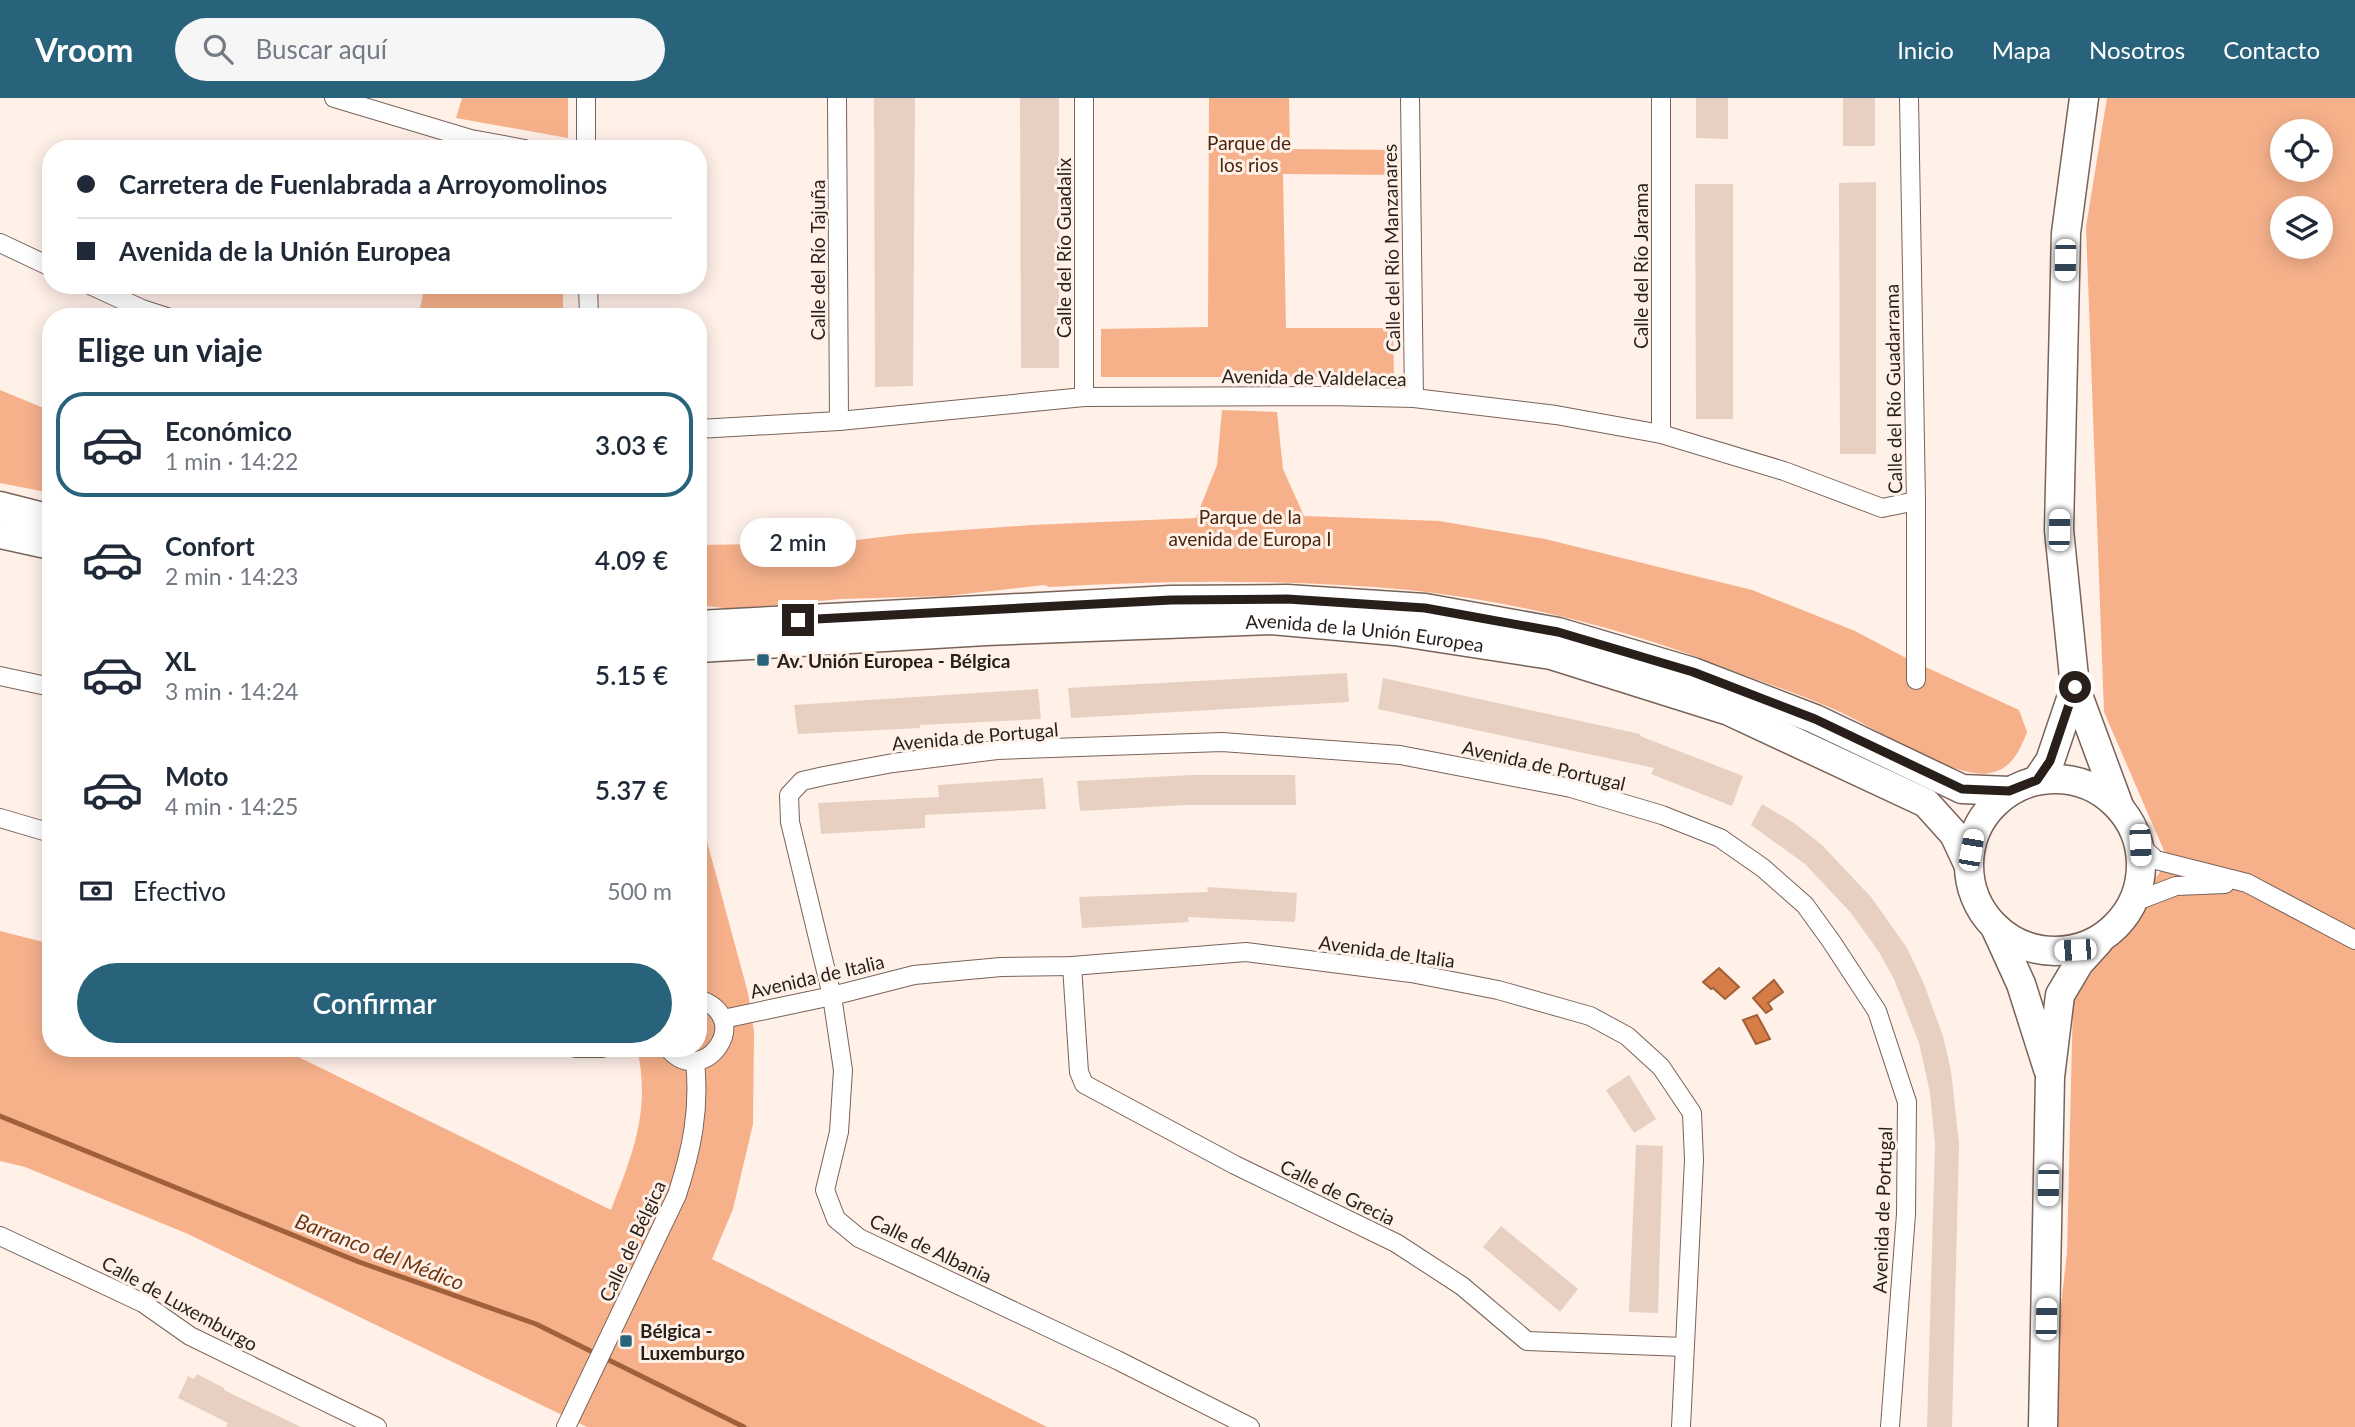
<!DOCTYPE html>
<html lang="es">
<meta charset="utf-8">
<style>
body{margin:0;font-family:Lato,sans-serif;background:#f6f6f7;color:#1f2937;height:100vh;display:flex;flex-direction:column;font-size:26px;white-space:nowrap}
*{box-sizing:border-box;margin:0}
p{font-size:23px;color:#747a83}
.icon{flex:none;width:38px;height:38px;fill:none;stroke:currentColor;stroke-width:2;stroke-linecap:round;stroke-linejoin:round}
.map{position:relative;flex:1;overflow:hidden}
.details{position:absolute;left:42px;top:210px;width:665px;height:749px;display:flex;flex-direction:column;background:#fff;border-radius:28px;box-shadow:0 4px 18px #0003}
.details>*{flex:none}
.top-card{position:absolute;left:42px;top:42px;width:665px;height:154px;border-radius:28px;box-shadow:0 4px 18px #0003;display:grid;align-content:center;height:154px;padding:0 35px;background:#fff}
.fabs{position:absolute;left:2270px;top:21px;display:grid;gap:14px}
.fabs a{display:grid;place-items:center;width:63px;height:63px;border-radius:50%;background:#fff;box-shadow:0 4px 18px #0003;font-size:35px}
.end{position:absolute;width:32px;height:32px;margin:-16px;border:9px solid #281f1a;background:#fff;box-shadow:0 0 0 4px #fff}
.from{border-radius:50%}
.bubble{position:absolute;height:49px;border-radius:24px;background:#fff;box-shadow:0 4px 18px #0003;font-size:23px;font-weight:600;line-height:49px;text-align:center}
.car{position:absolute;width:21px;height:42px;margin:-21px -10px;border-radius:9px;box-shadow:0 0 5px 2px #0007;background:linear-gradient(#fff 24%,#345 0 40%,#fff 0 76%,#345 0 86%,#fff 0)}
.top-card b{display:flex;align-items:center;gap:24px;height:66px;font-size:26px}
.top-card b+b{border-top:2px solid #e0e1e3}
.top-card i{width:18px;height:18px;background:#1f2937}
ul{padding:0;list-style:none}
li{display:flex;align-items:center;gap:21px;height:105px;margin:0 14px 10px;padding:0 21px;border:4px solid transparent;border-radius:28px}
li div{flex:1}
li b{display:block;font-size:26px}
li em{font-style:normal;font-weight:600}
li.active{border-color:#28627b}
li>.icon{width:63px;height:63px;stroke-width:1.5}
h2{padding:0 35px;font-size:32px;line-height:84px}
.pay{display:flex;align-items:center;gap:18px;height:77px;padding:0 35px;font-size:26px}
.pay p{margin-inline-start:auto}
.action{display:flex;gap:14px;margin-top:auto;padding:14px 35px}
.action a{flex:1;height:80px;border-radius:42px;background:#28627b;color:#fff;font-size:28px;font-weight:600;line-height:80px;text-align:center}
header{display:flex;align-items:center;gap:42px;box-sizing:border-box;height:98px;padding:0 35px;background:#28627b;color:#fff}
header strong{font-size:33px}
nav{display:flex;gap:38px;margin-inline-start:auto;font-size:24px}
.search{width:490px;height:63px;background:#f6f6f7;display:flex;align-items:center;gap:18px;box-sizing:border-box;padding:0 24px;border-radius:38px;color:#747a83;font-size:26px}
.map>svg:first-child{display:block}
.green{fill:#f6b18b;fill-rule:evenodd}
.water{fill:#d57c47;stroke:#a1603a;stroke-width:2}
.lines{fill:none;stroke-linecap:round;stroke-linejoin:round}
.stream{stroke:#a1603a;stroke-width:5}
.building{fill:#e7cfc2}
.street-casing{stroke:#786358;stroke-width:20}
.primary-casing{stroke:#786358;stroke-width:31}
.street{stroke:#fff;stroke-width:18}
.primary{stroke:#fff;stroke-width:28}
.route{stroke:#281f1a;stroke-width:9}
.poi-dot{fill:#28627b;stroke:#fff0e8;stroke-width:2.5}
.labels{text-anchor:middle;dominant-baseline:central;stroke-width:6;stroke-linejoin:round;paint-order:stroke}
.park-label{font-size:19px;fill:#49250f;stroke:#fff0e8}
.street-label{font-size:19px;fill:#281f1a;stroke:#fff0e8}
.poi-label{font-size:19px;font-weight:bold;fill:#281f1a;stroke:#fff0e8;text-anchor:start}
.water-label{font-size:21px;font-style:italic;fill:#70360f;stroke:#fff0e8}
</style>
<header>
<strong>Vroom</strong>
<div class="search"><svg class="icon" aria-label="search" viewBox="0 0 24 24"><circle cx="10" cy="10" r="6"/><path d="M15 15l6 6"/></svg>Buscar aquí</div>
<nav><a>Inicio</a><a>Mapa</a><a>Nosotros</a><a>Contacto</a></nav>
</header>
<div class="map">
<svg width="2355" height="1329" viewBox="0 0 2355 1329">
<rect width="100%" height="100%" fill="#fff0e8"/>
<g class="green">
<path d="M462,0H568V40L456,20Z"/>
<path d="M1209,0H1289L1290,51L1398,52L1399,77L1283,76L1286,230H1393L1394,279H1101V231L1208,229Z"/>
<path d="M2107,0H2355V1329H2047L2067,1155L2073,902L2168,762L2104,614L2086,129ZM2282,33H2320V72H2282ZM2282,110H2320V149H2282Z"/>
<path d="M425,187H563V219H418Z"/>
<path d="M0,292L51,313V395L0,385Z"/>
<path d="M1222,312L1277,314L1283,371L1304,418L1439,423L1545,441L1752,492L1855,533L1906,560L2019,612L2027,634C2020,652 2012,671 1990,675C1954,682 1875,630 1840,614C1803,597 1764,585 1726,570C1627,531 1515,503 1409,492C1289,481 1169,482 1049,489L1044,487L946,498L841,501L732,511L698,507V447L832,445L906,436L1032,427L1196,420L1217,367Z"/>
<path d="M698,710L748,895L754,934L753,1026L733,1111L712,1161L1047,1329H587L188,1136L25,1069L0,1063V833L51,846V950H280L611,1112C633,1055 651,1012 637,950H698Z"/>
</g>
<g class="water">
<path d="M1719,870L1739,889L1725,901L1713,890L1711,891L1703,884Z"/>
<path d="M1774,882L1783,894L1768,905L1772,911L1766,915L1753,900Z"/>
<path d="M1757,917L1770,941L1756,946L1743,922Z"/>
</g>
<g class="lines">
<path class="stream" d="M0,1018L359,1164L536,1226L744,1329"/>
</g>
<g class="building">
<path d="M874,0H915L913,288L875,289Z"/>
<path d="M1020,0H1059V270H1021Z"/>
<path d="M1696,0H1728V41L1696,40Z"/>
<rect x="1843" y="0" width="32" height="48"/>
<path d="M1876,84V356H1840L1839,85Z"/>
<path d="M1695,86H1733V321H1696Z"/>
<path d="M1347,575L1349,604L1071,620L1068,590Z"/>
<path d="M1383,580L1640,636V638L1743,678L1732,708L1651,676L1654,670L1378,611Z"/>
<path d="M1038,591L1041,621L920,627V630L798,636L794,607Z"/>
<path d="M1192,677H1295L1296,707H1185L1080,713L1077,683Z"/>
<path d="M1043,680L1046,711L925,717V730L821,736L818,705L939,699L938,687Z"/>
<path d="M1762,706L1794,725L1822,747L1871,799L1907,850L1924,886L1943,938L1951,973L1959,1046L1952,1329H1927L1935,1046L1930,995L1919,945L1894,881L1879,854L1851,815L1805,766L1751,727Z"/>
<path d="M1207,789L1297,795L1295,824L1188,819L1189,824L1082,830L1079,799L1208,794Z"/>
<path d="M1629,977L1656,1021L1634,1035L1606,992Z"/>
<path d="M1636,1047L1663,1048L1658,1215L1629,1214Z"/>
<path d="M1501,1128L1578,1191L1560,1214L1483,1149Z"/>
<path d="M197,1276L224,1290V1292L301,1329H226L228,1325L178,1300L188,1278L194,1281Z"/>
</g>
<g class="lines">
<defs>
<g id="street">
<path d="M334,0L471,41L525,51"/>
<path d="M586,0V51"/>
<path d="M837,0L839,323"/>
<path d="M1084,0V299"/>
<path d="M1410,0L1414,300"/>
<path d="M1661,0V336"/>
<path d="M1909,0L1916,403V582"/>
<path d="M0,145L51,169"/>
<path d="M90,187L142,211L167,219"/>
<path d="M588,187L589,219"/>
<path d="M698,331L839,323L1084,299L1329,298L1414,300L1556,317L1661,336L1784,373L1882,410L1916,403"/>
<path d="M0,578L51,589"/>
<path d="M0,720L51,735"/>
<path d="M2140,747L2156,762L2247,785L2355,842"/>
<path d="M2134,804L2176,788L2225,786"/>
<path d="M1072,868L1079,974L1084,986L1235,1067L1396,1145L1462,1188L1527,1243L1684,1249"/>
<path d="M723,921L832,898L914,877L1001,869L1072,868L1246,854L1411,875L1498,892L1590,918L1627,938L1661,969L1692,1015L1694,1062L1681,1329"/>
<path d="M575,950H603"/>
<path d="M668,950C703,993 757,919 698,901"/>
<path d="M0,1138L143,1205L190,1238L377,1329"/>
<path d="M566,1329L677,1097C692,1051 700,1012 695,963"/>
<path d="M1250,1329L1117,1262L859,1140L836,1121L825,1092L839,1034L843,972L832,898L790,724L789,697L802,683L824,678L893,665L997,652L1222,644L1400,657L1571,690L1662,717L1720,740L1763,770L1805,807L1831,843L1877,913L1907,1004L1906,1116L1890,1329"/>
</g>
<g id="primary">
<path d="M2084,0L2066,135L2059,432L2075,589L2119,708"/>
<path d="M0,408L51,421"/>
<path d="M0,436L51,447"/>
<path d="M698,527L1171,502L1287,501L1425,510L1558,534L1693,574L1815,621L1962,691L2009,693"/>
<path id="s1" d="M698,550L986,533L1271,522L1395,533L1551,557L1729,613L1926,705L1954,736L1968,766"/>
<circle cx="2055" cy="767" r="86"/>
<path d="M2037,682L2050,663L2075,589"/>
<path d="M1995,829L2021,886L2048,971"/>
<path d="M2043,1329L2050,979L2060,897L2079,865L2099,843"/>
</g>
</defs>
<use href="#street" class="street-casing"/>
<use href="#primary" class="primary-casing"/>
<use href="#street" class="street"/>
<use href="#primary" class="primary"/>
</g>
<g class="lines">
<path class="route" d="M798,522L1171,502L1287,501L1425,510L1558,534L1693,574L1815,621L1962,691L2009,693L2037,682L2050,663L2075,589"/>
</g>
<g class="poi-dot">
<rect x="756" y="555" width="14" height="14" rx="3.5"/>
<rect x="619" y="1236" width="14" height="14" rx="3.5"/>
</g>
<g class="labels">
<g class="park-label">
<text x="1249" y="44">Parque de<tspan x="1249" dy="22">los rios</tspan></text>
<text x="1250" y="418">Parque de la<tspan x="1250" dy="22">avenida de Europa I</tspan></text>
</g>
<g class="street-label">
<text transform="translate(1063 150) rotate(-90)">Calle del Río Guadalix</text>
<text transform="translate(1391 150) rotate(-91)">Calle del Río Manzanares</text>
<text transform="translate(817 162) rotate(-90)">Calle del Río Tajuña</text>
<text transform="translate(1640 168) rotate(-90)">Calle del Río Jarama</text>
<text transform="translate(1314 279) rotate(1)">Avenida de Valdelacea</text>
<text transform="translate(1893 291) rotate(-91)">Calle del Río Guadarrama</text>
<text stroke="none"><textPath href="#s1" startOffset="668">Avenida de la Unión Europea</textPath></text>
<text transform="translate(975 638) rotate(-5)">Avenida de Portugal</text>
<text transform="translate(1544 667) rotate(13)">Avenida de Portugal</text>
<text transform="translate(1387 853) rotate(8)">Avenida de Italia</text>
<text transform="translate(817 878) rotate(-13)">Avenida de Italia</text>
<text transform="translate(1338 1094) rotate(26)">Calle de Grecia</text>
<text transform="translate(1882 1112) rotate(-88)">Avenida de Portugal</text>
<text transform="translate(632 1143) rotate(-65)">Calle de Bélgica</text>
<text transform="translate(931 1150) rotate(26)">Calle de Albania</text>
<text transform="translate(180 1205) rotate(29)">Calle de Luxemburgo</text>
</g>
<g class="poi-label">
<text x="777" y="562">Av. Unión Europea - Bélgica</text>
<text x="640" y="1232">Bélgica -<tspan x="640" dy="22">Luxemburgo</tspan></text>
</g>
<g class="water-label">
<text transform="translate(380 1153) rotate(21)">Barranco del Médico</text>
</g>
</g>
</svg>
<div class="fabs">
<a><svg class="icon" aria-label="locate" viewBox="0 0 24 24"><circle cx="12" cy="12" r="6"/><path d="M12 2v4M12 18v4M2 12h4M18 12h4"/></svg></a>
<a><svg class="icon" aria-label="layers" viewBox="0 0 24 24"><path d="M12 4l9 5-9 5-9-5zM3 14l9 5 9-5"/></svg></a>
</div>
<i class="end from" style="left:2075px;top:589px"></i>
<i class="end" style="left:798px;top:522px"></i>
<div class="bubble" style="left:740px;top:420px;width:116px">2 min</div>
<i class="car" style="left:2065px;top:162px;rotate:181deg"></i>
<i class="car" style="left:2059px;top:432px;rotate:1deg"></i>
<i class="car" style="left:2140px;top:747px;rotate:177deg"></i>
<i class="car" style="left:1971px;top:752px;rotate:10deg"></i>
<i class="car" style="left:2075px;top:852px;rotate:267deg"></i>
<i class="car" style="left:2048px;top:1087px;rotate:181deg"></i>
<i class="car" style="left:2046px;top:1221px;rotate:1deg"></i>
<div class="top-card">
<b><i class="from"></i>Carretera de Fuenlabrada a Arroyomolinos</b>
<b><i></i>Avenida de la Unión Europea</b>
</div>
<section class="details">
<h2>Elige un viaje</h2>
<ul>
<li class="active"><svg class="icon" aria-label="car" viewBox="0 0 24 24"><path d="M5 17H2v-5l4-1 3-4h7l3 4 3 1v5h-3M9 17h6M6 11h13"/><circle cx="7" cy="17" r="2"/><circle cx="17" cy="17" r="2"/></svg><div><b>Económico</b><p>1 min · 14:22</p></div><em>3.03 €</em></li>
<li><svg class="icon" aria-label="car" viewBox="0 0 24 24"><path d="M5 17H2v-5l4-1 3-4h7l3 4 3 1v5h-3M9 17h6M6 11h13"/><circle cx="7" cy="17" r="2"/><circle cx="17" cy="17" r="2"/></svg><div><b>Confort</b><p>2 min · 14:23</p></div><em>4.09 €</em></li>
<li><svg class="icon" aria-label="car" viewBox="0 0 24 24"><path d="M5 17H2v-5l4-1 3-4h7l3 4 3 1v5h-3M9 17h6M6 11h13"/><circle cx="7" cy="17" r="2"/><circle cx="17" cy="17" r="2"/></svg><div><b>XL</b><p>3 min · 14:24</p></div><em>5.15 €</em></li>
<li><svg class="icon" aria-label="car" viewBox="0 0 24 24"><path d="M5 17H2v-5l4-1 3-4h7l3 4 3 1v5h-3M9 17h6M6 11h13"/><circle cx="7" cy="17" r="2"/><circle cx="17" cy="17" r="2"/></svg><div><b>Moto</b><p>4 min · 14:25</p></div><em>5.37 €</em></li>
</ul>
<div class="pay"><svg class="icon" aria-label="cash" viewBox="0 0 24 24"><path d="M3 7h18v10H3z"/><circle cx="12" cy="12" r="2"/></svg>Efectivo<p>500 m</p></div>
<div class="action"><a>Confirmar</a></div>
</section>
</div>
